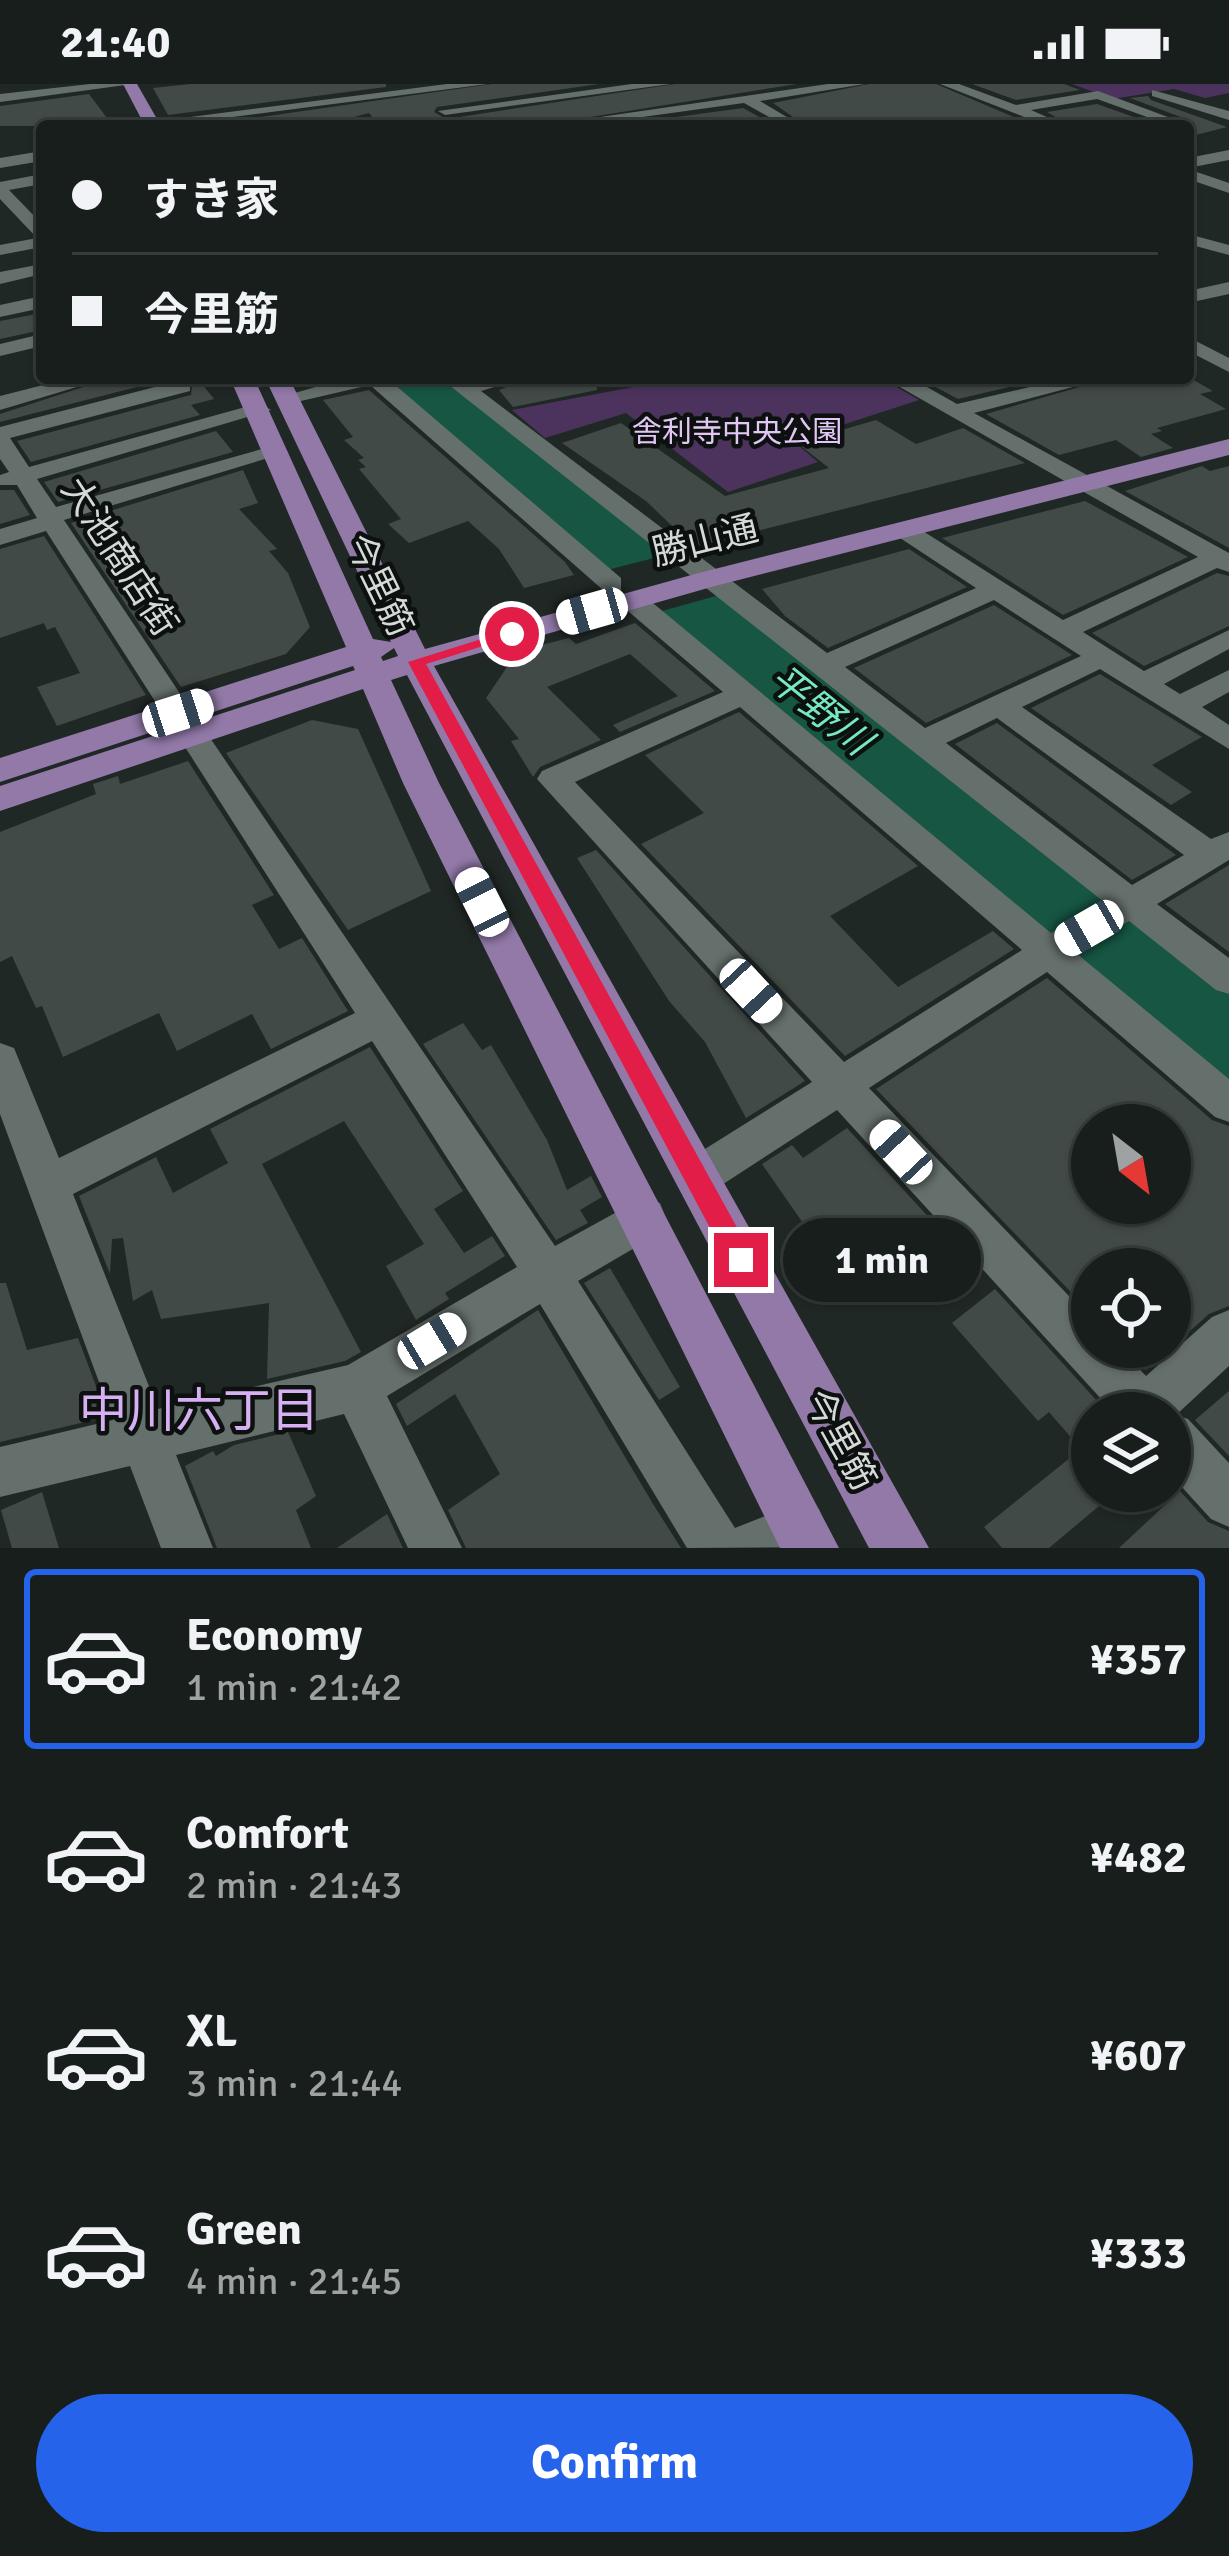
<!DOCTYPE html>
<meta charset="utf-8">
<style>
body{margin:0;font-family:Signika,"Noto Sans JP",sans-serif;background:#212725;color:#f1f3f6;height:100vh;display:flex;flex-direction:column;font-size:45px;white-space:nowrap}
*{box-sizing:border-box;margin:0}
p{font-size:39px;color:#9fa2a3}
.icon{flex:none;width:66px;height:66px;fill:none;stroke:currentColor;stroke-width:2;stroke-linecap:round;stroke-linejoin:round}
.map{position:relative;height:1464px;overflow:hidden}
.sheet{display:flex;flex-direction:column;background:#181e1c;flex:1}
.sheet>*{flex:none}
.hud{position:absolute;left:36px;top:36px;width:1158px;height:264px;border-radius:12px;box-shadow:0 3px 9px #0004,0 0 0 3px #363c3b;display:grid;align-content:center;height:264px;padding:0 36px;background:#181e1c}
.needle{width:78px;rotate:149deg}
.controls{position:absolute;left:1071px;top:1020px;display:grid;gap:24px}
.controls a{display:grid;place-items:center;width:120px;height:120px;border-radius:50%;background:#181e1c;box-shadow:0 3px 9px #0004,0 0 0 3px #363c3b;font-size:60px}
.end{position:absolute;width:54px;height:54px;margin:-27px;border:15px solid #e11d48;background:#fff;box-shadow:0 0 0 6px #fff}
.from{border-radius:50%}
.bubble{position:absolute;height:84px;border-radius:42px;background:#181e1c;box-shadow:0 3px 9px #0004,0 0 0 3px #363c3b;font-size:39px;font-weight:700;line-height:84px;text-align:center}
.car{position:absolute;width:36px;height:72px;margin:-36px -18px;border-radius:15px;box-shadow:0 0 9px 3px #0007;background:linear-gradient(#fff 24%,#345 0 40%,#fff 0 76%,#345 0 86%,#fff 0)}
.hud b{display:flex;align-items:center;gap:42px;height:114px;font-size:45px}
.hud b+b{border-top:3px solid #363c3b}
.hud i{width:30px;height:30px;background:#f1f3f6}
ul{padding:21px 0 0;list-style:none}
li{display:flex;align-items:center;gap:36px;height:180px;margin:0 24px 18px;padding:0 12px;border:6px solid transparent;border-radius:12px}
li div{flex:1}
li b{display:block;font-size:45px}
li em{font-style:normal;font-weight:700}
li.on{border-color:#2563eb}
li>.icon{width:108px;height:108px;stroke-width:1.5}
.button{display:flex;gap:24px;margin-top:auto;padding:24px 36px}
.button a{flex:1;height:138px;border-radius:72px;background:#2563eb;color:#fff;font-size:48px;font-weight:700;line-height:138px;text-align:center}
.status{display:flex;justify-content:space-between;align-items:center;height:84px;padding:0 60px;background:#181e1c;direction:ltr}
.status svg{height:33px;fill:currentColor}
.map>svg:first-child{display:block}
.green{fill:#4c335d}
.water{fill:#165643}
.pier{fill:#202825}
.building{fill:#414a47;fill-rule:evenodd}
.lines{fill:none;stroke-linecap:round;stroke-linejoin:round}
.street{fill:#656f6b;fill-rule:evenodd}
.primary{fill:#9279a8;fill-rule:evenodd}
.route{fill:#e11d48}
.labels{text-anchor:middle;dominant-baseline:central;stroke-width:9;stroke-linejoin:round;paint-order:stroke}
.far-park-label{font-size:30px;fill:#e2c6f6;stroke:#0c100e}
.street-label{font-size:36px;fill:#d5dad8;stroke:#0c100e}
.water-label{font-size:39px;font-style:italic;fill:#76e8c2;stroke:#0c100e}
.near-neighbourhood-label{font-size:48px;fill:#d6b0f2;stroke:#0c100e}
</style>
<div class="status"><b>21:40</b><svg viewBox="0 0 49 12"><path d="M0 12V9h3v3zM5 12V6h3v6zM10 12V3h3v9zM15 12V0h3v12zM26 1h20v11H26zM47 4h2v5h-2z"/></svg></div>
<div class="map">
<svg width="1229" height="1464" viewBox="0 0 1229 1464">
<rect width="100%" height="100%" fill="#202825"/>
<g class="green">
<path d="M1072,0H1229V9L1205,14L1174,5L1113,15Z"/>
<path d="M681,294H881L919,316L793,357L818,378L728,408L626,329L545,354L512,326Z"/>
</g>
<path class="water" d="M383,294H441L1229,908V1008Z"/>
<path class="pier" d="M670,470L723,510L655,529L607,486Z"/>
<g class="building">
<path d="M191,0H386V3L168,31L153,4Z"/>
<path d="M492,0H599L437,23L434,28L446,35L675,0H797L534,42H379L369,29L321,42H197Z"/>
<path d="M869,0H936L1035,42H806L773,19Z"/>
<path d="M972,0H1064L1080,6L1016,16Z"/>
<path d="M89,10L107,34L99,42H0V22Z"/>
<path d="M1148,12L1151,16L1227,43L1188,53V46L1196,43L1194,38L1130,14Z"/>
<path d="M1097,20L1159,42H1071L1047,28Z"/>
<path d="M743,24L776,42H610Z"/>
<path d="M42,229V246L0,255V237Z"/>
<path d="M1188,293L1213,307L1200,310L1226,325L1157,344L1162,347L1151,350L1173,364L1141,373L1116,356L1059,371L986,330L1111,294Z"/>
<path d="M111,294H172L0,338V330Z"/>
<path d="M193,294H197L214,315L191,321L200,331L31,378L17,357L191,311Z"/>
<path d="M528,294H596L597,306L513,323L499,306Z"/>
<path d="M957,294H1048L958,315L930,300Z"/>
<path d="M369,306L565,478L574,491L524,504L499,465L468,437L409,459L388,440L401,435L359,385L366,383L358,376L364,374L344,356L353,353L323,316Z"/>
<path d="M876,336L916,360L963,344L1025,379L694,463L646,417L562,359L621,339L725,412L829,384L797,359Z"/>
<path d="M216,347L233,368L58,418L44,398Z"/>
<path d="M1202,382L1210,387L1229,382V464L1125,407Z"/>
<path d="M243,386L258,419L239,425L277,465L269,467L288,489L310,543L286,570L181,603L71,439Z"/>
<path d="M0,406H14L30,431L0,440Z"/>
<path d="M1085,417L1188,473L1063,531L942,454Z"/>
<path d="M44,452L146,611L57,642L37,603L80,589L55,543L47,546L44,539L0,554V465Z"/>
<path d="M909,465L967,503L828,564L785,532L762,505Z"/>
<path d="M1217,489L1229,492V542L1144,582L1092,549Z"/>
<path d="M994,521L1072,571L926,639L854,584Z"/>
<path d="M635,539L715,607L620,648L613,641L678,612L630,570L547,603L601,656L540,683L533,693L511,657L519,655L486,614L518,567L569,554L576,560Z"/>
<path d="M1100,590L1202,653L1152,681L1192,708L1171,721L1031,624Z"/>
<path d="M739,628L918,782L830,832L898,903L993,847L1014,865L845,972L641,760L704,729L645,671Z"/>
<path d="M312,636L358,645L431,807L348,846L226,669Z"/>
<path d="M997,639L1176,771L1132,796L955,660Z"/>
<path d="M188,677L274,811L252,821L279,865L302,854L348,927L271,965L252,930L177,967L159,929L63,973L42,922L36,924L12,872L0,878V748L96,710L93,700L118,692L120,700Z"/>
<path d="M596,766L805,997L746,1034L705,958L669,917L577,774Z"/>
<path d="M1229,781V868L1165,820Z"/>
<path d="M1047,894L1212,1036L1229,1042V1222L1209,1230L1146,1286L1124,1263H1170V1185H1092V1230L876,1005ZM1092,1041H1170V1119H1092Z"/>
<path d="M463,939L482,966L491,961L547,1056L567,1106L591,1092L602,1113L580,1126L588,1139L556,1156L423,960Z"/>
<path d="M370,963L463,1107L434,1125L464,1169L492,1152L505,1172L445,1209L449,1215L416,1236L386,1182L424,1160L344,1037L262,1080L361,1268L345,1277L267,1295L269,1219L161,1235L152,1206L133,1217L123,1154L112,1155L110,1190L79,1112L156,1073L173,1109L228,1079L210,1045Z"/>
<path d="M847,1044L944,1150L857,1217L762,1080L792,1061L803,1074Z"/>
<path d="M610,1184L680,1303L659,1316L584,1199Z"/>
<path d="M0,1199H6L27,1266L78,1254L103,1321L102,1334L0,1358Z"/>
<path d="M995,1205L1108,1329H1092V1407H1117L1049,1464H1002L984,1443L1081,1365L1049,1328L1038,1337L952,1239Z"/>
<path d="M538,1226L653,1420L681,1464H466L448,1426L500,1390L455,1310L407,1342L396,1320Z"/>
<path d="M1229,1307V1372L1195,1336Z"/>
<path d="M288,1348L316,1412L296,1426L311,1464H217L185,1382L213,1367L216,1372L234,1361Z"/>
<path d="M1180,1407L1208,1438L1229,1447V1464H1119Z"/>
<path d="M42,1408L59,1464H12L1,1426Z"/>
<path d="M387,1430L403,1464H337Z"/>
</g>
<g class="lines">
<g class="street">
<path d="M90,0H133L0,18V10Z"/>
<path d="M447,0H488L162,42L144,39Z"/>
<path d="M632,0H671L445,31L438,27Z"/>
<path d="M828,0H865L760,17L802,42H785L744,19L577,42H538Z"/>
<path d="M940,0H959L1016,21L1098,7L1192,42H1172L1097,15L1031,26L1067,42H1047Z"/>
<path d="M1152,6L1229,27V36L1152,12Z"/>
<path d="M370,33L375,40L325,42Z"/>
<path d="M125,36L131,42H103L105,39Z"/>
<path d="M1229,66V76L1188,84V74Z"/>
<path d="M42,67V77L0,84V74Z"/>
<path d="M1188,85L1229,99V109L1188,95Z"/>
<path d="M42,90V100L9,106L42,140V163L0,171V161L37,154L0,115V98Z"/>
<path d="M1188,150L1229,161V171L1188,160Z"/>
<path d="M42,180V190L0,200V188Z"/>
<path d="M1229,198V210L1188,219V207Z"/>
<path d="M42,212V224L0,233V221Z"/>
<path d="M42,250V262L0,272V260Z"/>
<path d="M1188,253L1229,274V288L1188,267Z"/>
<path d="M71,294H107L0,326V312Z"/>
<path d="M347,294H387L621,494V506H603L370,301L288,320L277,314Z"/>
<path d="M440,294H524L481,307L827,569L976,504L897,452V442H915L1063,536L1198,473L884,294H911L957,320L1068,294H1107L974,329L1229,469V488L1217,484L1083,548L1144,587L1229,546V565L1164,600L1180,610L1229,586V608L1202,623L1229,641V665L1100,585L1022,623L1211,755L1229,748V776L1157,820L1229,874V910L1216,906L1129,837L1076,869L1229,995V1038L1215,1033L1047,888L869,1004L1092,1236V1263H1118L1146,1292L1212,1233L1229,1226V1282L1176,1331L1188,1335L1229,1379V1443L1211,1435L1170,1390V1329H1114L837,1026L711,1108L696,1114L681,1108L675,1094L681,1080L812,998L537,695L542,687L723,608L622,522V510H642L1051,849L1104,818ZM994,516L1081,572L925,644L845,583ZM740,623L1022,866L844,978L575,698ZM997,634L1184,771L1132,801L946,659Z"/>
<path d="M182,296L190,297V307L10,354L29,383L260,319L271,326L37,395L56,423L276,361L288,368L64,436L193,629L178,639L167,636L46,447L0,461V445L37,434L17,401H0V391L9,388L0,375V343Z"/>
<path d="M193,642L204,645L555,1162L644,1113L660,1119L666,1134L660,1149L578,1197L735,1444L800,1418L819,1425L826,1444L819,1463L687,1464L540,1220L387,1312L462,1464H408L344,1330L176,1371L213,1464H161L130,1382L0,1413V1363L113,1336L0,1030V959L14,964L59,1074L355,929L178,652ZM372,957L517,1183L348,1281L158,1325L73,1110Z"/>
</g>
<g class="primary">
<path d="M123,0H137L161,42H145Z"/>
<path d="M230,294H254L373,555L391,558L265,294H289L425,565L695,490L1229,355V371L715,502L434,582L929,1464H869L407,591L391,596L439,699L839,1464H780L403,699L363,605L0,727V702L355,586L353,582L0,698V674L346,563ZM394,564L398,572L383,577L381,573Z"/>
</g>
</g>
<path class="route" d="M507,547L521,550L426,580L750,1167V1185L741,1189L732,1185L408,578Z"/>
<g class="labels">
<g class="far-park-label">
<text x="737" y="348">舎利寺中央公園</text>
</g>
<g class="street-label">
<text transform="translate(705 457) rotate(-14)">勝山通</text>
<text transform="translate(119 473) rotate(57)">大池商店街</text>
<text transform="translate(379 501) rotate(64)">今里筋</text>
<text transform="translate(840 1356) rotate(61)">今里筋</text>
</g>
<g class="water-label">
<text transform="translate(820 626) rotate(39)">平野川</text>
</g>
<g class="near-neighbourhood-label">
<text x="199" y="1327">中川六丁目</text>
</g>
</g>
</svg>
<div class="controls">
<a><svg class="needle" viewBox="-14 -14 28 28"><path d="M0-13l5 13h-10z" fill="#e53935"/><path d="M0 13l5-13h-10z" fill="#9fa2a3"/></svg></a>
<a><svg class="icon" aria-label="locate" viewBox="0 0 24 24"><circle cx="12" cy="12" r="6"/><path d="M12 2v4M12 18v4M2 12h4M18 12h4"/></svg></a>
<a><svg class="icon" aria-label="layers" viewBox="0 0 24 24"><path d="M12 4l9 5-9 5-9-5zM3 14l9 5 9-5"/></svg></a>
</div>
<i class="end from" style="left:512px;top:550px"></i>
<i class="end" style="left:741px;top:1176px"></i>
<div class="bubble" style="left:783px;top:1134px;width:198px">1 min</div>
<i class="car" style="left:592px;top:527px;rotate:254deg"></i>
<i class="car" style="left:178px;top:629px;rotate:72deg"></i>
<i class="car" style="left:482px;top:818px;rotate:333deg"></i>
<i class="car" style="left:1089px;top:844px;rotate:240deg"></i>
<i class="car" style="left:751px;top:907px;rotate:137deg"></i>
<i class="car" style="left:901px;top:1068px;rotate:317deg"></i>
<i class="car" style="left:432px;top:1257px;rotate:59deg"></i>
<div class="hud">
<b><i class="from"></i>すき家</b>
<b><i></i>今里筋</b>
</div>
</div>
<section class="sheet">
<ul>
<li class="on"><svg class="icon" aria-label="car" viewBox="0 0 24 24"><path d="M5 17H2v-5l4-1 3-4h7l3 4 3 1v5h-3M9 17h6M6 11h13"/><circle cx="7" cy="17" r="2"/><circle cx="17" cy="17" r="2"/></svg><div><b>Economy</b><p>1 min · 21:42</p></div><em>¥357</em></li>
<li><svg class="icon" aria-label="car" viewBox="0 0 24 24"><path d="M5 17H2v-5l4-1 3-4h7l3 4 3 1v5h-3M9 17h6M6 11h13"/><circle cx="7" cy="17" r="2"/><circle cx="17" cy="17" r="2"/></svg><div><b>Comfort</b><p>2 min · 21:43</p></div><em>¥482</em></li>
<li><svg class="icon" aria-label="car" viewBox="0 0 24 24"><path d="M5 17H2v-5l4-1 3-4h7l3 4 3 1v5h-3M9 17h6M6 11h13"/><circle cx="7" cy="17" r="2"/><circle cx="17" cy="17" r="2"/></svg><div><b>XL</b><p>3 min · 21:44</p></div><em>¥607</em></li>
<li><svg class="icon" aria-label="car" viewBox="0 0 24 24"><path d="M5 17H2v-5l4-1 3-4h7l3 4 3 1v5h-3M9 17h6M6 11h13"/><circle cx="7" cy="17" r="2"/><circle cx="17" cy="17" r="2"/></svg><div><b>Green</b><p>4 min · 21:45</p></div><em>¥333</em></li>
</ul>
<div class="button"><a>Confirm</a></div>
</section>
